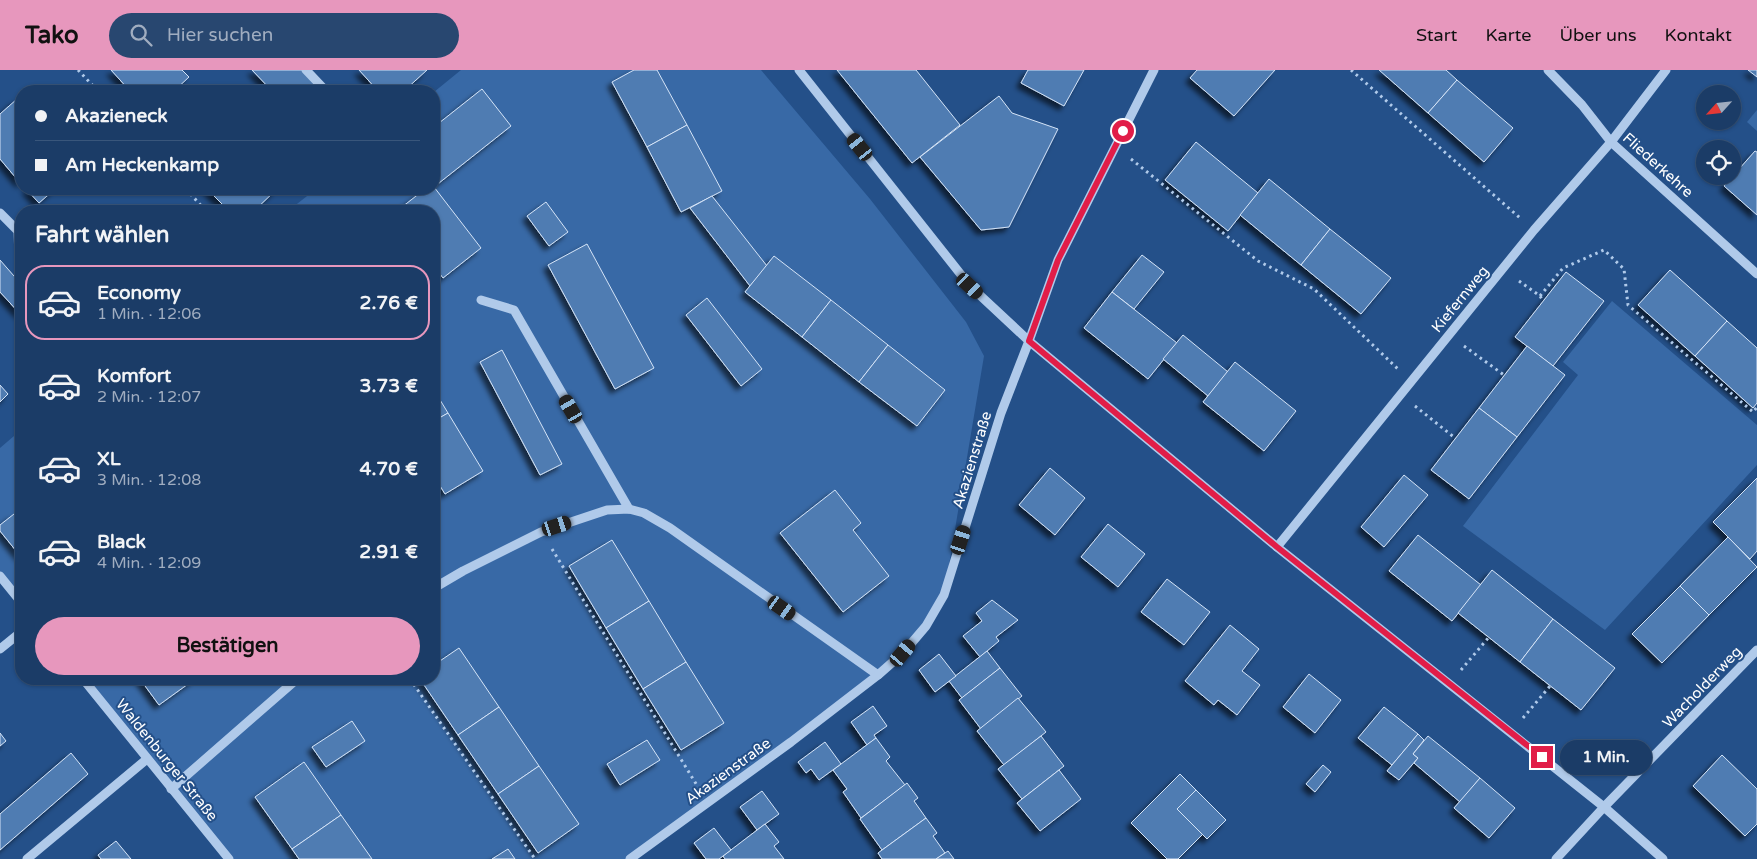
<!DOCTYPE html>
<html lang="de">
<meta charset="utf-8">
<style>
body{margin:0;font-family:"Varela Round",sans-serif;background:#284770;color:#f1f3f6;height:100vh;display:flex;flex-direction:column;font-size:19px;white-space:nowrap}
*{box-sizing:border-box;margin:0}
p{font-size:16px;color:#a0adc0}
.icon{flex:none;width:28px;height:28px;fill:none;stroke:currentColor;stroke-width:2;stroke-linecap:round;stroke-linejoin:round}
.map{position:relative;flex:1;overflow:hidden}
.drawer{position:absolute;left:15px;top:135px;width:425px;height:480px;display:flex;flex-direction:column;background:#1b3c67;border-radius:20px;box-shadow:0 1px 4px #0004,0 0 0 1px #39567b}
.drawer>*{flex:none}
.guide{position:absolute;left:15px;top:15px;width:425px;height:110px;border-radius:20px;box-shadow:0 1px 4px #0004,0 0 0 1px #39567b;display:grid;align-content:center;height:110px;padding:0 20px;background:#1b3c67}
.needle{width:32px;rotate:243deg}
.controls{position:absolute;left:1696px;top:15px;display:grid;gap:10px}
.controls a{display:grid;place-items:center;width:45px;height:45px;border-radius:50%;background:#1b3c67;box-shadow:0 1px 4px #0004,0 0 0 1px #39567b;font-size:25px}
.end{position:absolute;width:22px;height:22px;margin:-11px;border:6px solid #e11d48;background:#fff;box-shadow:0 0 0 2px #fff}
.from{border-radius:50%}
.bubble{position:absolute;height:35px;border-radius:18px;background:#1b3c67;box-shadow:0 1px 4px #0004,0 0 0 1px #39567b;font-size:16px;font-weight:700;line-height:35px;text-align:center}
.car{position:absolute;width:15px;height:30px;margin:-15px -8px;border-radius:6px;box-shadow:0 0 4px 1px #0007;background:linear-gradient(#222 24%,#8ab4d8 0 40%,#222 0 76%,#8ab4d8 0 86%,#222 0)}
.guide b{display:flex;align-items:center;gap:18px;height:48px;font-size:19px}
.guide b+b{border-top:1px solid #39567b}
.guide i{width:12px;height:12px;background:#f1f3f6}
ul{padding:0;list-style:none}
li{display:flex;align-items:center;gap:15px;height:75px;margin:0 10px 8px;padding:0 10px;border:2px solid transparent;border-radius:20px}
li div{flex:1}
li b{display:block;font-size:19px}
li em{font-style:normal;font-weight:700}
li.current{border-color:#e797bd}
li>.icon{width:45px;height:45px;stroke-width:1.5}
h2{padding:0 20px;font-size:22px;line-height:60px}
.action{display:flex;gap:10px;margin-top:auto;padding:10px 20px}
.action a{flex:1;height:58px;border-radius:30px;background:#e797bd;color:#111;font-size:20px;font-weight:700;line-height:58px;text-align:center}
header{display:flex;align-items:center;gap:30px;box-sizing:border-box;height:70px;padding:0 25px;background:#e797bd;color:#111}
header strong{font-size:24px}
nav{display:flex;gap:28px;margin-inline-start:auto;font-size:18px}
.search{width:350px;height:45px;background:#284770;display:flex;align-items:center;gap:12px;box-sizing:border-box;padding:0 18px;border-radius:28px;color:#a0adc0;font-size:19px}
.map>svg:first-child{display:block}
.green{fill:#3869a6}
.building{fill:#507bb2;stroke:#d4e4f7;filter:url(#shadow)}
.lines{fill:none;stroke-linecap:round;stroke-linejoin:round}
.path{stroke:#b0caea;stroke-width:3;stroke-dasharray:2.5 4;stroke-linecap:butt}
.minor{stroke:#b0caea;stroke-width:9}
.route{stroke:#e11d48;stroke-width:6}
.labels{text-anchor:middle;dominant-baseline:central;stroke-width:4;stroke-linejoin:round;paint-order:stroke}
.street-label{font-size:15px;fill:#fff;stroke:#245089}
</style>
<header>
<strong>Tako</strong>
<div class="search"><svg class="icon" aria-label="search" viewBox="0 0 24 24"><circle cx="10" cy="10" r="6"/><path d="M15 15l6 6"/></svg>Hier suchen</div>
<nav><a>Start</a><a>Karte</a><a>Über uns</a><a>Kontakt</a></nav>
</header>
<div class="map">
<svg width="1757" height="789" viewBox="0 0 1757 789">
<defs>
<filter id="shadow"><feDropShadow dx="-4.5" dy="4.5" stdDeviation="2.5" flood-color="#0009"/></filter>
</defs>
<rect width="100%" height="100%" fill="#245089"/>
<g class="green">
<path d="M461,0H761L870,129L966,252L984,286L944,525L903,583L630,789H231L84,609H434V141H288L316,119H434V22Z"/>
<path d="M1757,40V61L1747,52Z"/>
<path d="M1612,231L1757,355V395L1605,560L1463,456L1578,305L1563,292Z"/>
<path d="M21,360V532L0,506V378Z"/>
</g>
<g class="building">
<path d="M111,0H182L189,7L174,21H130Z"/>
<path d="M252,0H302L321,21H272Z"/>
<path d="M359,0H427L404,21H378Z"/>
<path d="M634,0H657L687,55L647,77L612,12Z"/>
<path d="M837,0H916L960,55L912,93Z"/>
<path d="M1028,0H1084L1064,36L1021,13Z"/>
<path d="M1197,0H1275L1234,46L1190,8Z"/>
<path d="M1379,0H1446L1457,10L1428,43Z"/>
<path d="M1748,0H1757V7Z"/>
<path d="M1457,10L1513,58L1484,92L1428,43Z"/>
<path d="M482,19L511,56L434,117V57Z"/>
<path d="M999,26L1012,43L1058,59L1009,157L981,160L920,87Z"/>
<path d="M17,29L21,35V114L0,89V44Z"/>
<path d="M687,55L722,121L681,142L647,77Z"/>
<path d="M1196,72L1258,123L1228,161L1165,110Z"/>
<path d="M1755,81L1757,82V145L1724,116Z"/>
<path d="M1269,109L1330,159L1301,195L1240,145Z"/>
<path d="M434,117L481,178L443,208L434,196V141H397L425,119H434Z"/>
<path d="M26,119H55L39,133Z"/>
<path d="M207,119H277L254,141H229Z"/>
<path d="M712,126L767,196L750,216L690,138Z"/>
<path d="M546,132L568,162L549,176L527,146Z"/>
<path d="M1330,159L1391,208L1361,244L1301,195Z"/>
<path d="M587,174L654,298L615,319L548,195Z"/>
<path d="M1142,185L1164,202L1134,239L1112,222Z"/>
<path d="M774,186L831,230L802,267L745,222Z"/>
<path d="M0,190L21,214V245L0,222Z"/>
<path d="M1670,200L1727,251L1695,286L1638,235Z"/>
<path d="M1566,202L1604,231L1553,296L1515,267Z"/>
<path d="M1112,222L1177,273L1148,309L1084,258Z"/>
<path d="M707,228L762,299L741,316L686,245Z"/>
<path d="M831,230L888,275L859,312L802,267Z"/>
<path d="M1727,251L1757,278V333L1753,338L1695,286Z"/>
<path d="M1183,265L1228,302L1208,326L1163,289Z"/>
<path d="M888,275L945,320L917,356L859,312Z"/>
<path d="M1527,276L1565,305L1517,367L1479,338Z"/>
<path d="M502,280L562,394L540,405L480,292Z"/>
<path d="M1235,292L1296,341L1264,381L1203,332Z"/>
<path d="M0,315L8,324L0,332Z"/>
<path d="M434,320L448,343L434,351Z"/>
<path d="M1479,338L1517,367L1469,429L1431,400Z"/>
<path d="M448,343L483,401L445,424L434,406V351Z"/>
<path d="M1050,398L1085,428L1055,465L1019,435Z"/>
<path d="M1404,405L1428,425L1384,477L1361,457Z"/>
<path d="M1757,408V481L1750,489L1713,452Z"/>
<path d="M835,420L861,453L853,460L889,506L843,542L780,463Z"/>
<path d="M14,444L21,453V487L0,461V455Z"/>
<path d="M1108,454L1145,484L1118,517L1081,487Z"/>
<path d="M1418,465L1481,515L1452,551L1389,501Z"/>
<path d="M1728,467L1757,497L1709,545L1680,516Z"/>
<path d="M612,470L649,531L606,558L569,496Z"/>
<path d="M1492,500L1553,549L1520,592L1458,543Z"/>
<path d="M1167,509L1210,542L1184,575L1141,542Z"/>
<path d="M1680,516L1709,545L1662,593L1632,564Z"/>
<path d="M992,530L1018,550L996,567L999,571L980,587L963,566L982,551L976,543Z"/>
<path d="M649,531L686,592L643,619L606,558Z"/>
<path d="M1553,549L1615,598L1581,640L1520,592Z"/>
<path d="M1230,555L1259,579L1242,601L1260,615L1237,645L1218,630L1214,635L1185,611Z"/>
<path d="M459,578L499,637L458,665L420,609H434V595Z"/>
<path d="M987,581L1000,598L962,628L949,611Z"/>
<path d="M939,584L956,606L935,622L919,600Z"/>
<path d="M686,592L724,653L681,680L643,619Z"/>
<path d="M1000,598L1022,626L981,659L959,630Z"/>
<path d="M1309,604L1341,630L1315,663L1283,637Z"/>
<path d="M140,609H195L159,635Z"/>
<path d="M1018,628L1046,662L1004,695L977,661Z"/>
<path d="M873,636L887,656L874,665L876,668L867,675L851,652Z"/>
<path d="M499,637L539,696L498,724L458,665Z"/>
<path d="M1384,637L1418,664L1392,695L1358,668Z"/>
<path d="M352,651L365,671L326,697L312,677Z"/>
<path d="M0,663L6,671L0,676Z"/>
<path d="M1418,664L1424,670L1413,684L1418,688L1399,710L1387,701Z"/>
<path d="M1041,666L1064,696L1022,729L998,699Z"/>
<path d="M1428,666L1480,708L1460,732L1414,693L1418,688L1413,684Z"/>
<path d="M876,668L890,687L886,691L905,715L861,748L843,722L847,719L833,700Z"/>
<path d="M647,670L660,690L620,715L607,694Z"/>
<path d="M825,672L841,694L819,710L811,699L806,703L798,692Z"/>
<path d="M71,683L88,704L0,780V744Z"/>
<path d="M1722,685L1757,719V754L1745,766L1693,716Z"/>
<path d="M304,692L341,745L292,779L255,727Z"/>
<path d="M1323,695L1331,702L1315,722L1306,714Z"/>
<path d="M539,696L579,754L538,783L498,724Z"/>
<path d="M1059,700L1081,729L1040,761L1017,733Z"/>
<path d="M1180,704L1196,720L1177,739L1203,764L1178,789H1167L1131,753Z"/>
<path d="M1480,708L1515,738L1489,768L1454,738Z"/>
<path d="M907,713L918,728L914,731L926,748L882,780L860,749Z"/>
<path d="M1196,720L1226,750L1207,769L1177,739Z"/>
<path d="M762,721L779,744L757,760L740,737Z"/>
<path d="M341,745L372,789H299L292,779Z"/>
<path d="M926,748L937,763L933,766L945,783L936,789H882L878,783Z"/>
<path d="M765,754L779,772L774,776L784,789H725L723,786Z"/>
<path d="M714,758L731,780L719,789H706L694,773Z"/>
<path d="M116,771L131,789H101L98,785Z"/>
<path d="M508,779L515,789H492Z"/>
<path d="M948,781L954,789H936Z"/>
</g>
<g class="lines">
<g class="path">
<path d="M78,0L98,21"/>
<path d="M1351,0L1520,148"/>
<path d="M1131,89L1258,191L1314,219L1398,299"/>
<path d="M186,119L206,141"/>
<path d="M1519,211L1540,226L1543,231"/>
<path d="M1540,226L1563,198L1604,180L1624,199L1628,235L1753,342L1757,337"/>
<path d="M1464,276L1504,305"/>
<path d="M1415,336L1455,368"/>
<path d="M552,479L698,717"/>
<path d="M1461,600L1489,567"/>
<path d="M410,609L535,789"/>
<path d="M1523,648L1550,616"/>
</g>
<g class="minor">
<path d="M306,0L326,21"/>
<path d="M799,0L970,216L1029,271L1277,477L1604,737L1663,789"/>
<path d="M1548,0L1582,35L1611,72L1757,204"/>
<path d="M0,143L18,161L19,187L21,189"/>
<path d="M481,230L514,240L629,439"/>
<path d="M1277,477L1534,160L1611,72L1666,0"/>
<path d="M0,506L21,532"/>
<path d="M434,518L463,501L541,462L607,440L629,439L644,443L670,458L878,605"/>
<path d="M0,579L21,562"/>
<path d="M83,609L229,789"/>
<path d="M171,719L297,609"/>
<path d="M27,789L147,689"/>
<path d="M630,789L791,672L878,605L903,583L926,556L944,525L1001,343L1029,271L1058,190L1154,0"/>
<path d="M1556,789L1604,737L1757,580"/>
</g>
</g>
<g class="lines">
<path class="route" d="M1123,61L1058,190L1029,271L1277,477L1542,687"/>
</g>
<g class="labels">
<g class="street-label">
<text transform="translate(1658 95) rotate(42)">Fliederkehre</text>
<text transform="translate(1460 229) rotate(-51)">Kiefernweg</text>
<text transform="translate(972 390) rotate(-73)">Akazienstraße</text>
<text transform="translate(1702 617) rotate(-46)">Wacholderweg</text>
<text transform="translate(167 690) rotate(51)">Waldenburger Straße</text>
<text transform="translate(728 701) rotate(-36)">Akazienstraße</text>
</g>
</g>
</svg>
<div class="controls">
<a><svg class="needle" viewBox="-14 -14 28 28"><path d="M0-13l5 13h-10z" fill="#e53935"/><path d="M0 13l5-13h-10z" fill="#a0adc0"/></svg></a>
<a><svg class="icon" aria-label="locate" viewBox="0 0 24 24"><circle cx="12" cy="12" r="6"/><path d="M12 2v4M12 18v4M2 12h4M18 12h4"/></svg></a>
</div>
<i class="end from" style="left:1123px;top:61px"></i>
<i class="end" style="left:1542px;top:687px"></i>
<div class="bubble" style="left:1560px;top:670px;width:92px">1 Min.</div>
<i class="car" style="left:860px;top:77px;rotate:321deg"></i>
<i class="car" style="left:970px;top:216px;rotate:133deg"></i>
<i class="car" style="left:571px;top:339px;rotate:330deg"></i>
<i class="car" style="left:557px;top:456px;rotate:72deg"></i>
<i class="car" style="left:961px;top:470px;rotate:18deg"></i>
<i class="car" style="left:782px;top:538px;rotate:125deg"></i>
<i class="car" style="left:903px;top:583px;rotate:40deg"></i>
<div class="guide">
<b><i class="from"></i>Akazieneck</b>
<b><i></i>Am Heckenkamp</b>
</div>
<section class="drawer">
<h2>Fahrt wählen</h2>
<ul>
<li class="current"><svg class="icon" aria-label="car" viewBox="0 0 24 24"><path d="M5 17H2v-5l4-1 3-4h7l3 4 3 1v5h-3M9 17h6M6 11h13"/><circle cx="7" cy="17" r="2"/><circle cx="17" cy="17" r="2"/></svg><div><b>Economy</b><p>1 Min. · 12:06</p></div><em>2.76 €</em></li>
<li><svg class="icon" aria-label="car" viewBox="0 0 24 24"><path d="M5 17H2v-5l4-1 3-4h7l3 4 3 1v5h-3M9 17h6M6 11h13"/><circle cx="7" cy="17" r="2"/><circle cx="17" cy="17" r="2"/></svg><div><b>Komfort</b><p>2 Min. · 12:07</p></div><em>3.73 €</em></li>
<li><svg class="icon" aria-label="car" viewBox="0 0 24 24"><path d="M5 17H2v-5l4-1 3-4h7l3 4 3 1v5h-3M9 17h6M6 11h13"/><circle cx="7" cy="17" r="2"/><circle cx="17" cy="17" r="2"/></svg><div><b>XL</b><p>3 Min. · 12:08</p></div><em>4.70 €</em></li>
<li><svg class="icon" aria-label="car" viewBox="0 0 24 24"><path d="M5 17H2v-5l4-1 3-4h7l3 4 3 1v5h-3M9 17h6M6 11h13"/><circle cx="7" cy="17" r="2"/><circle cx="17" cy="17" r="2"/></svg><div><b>Black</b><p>4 Min. · 12:09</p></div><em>2.91 €</em></li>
</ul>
<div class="action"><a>Bestätigen</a></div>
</section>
</div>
